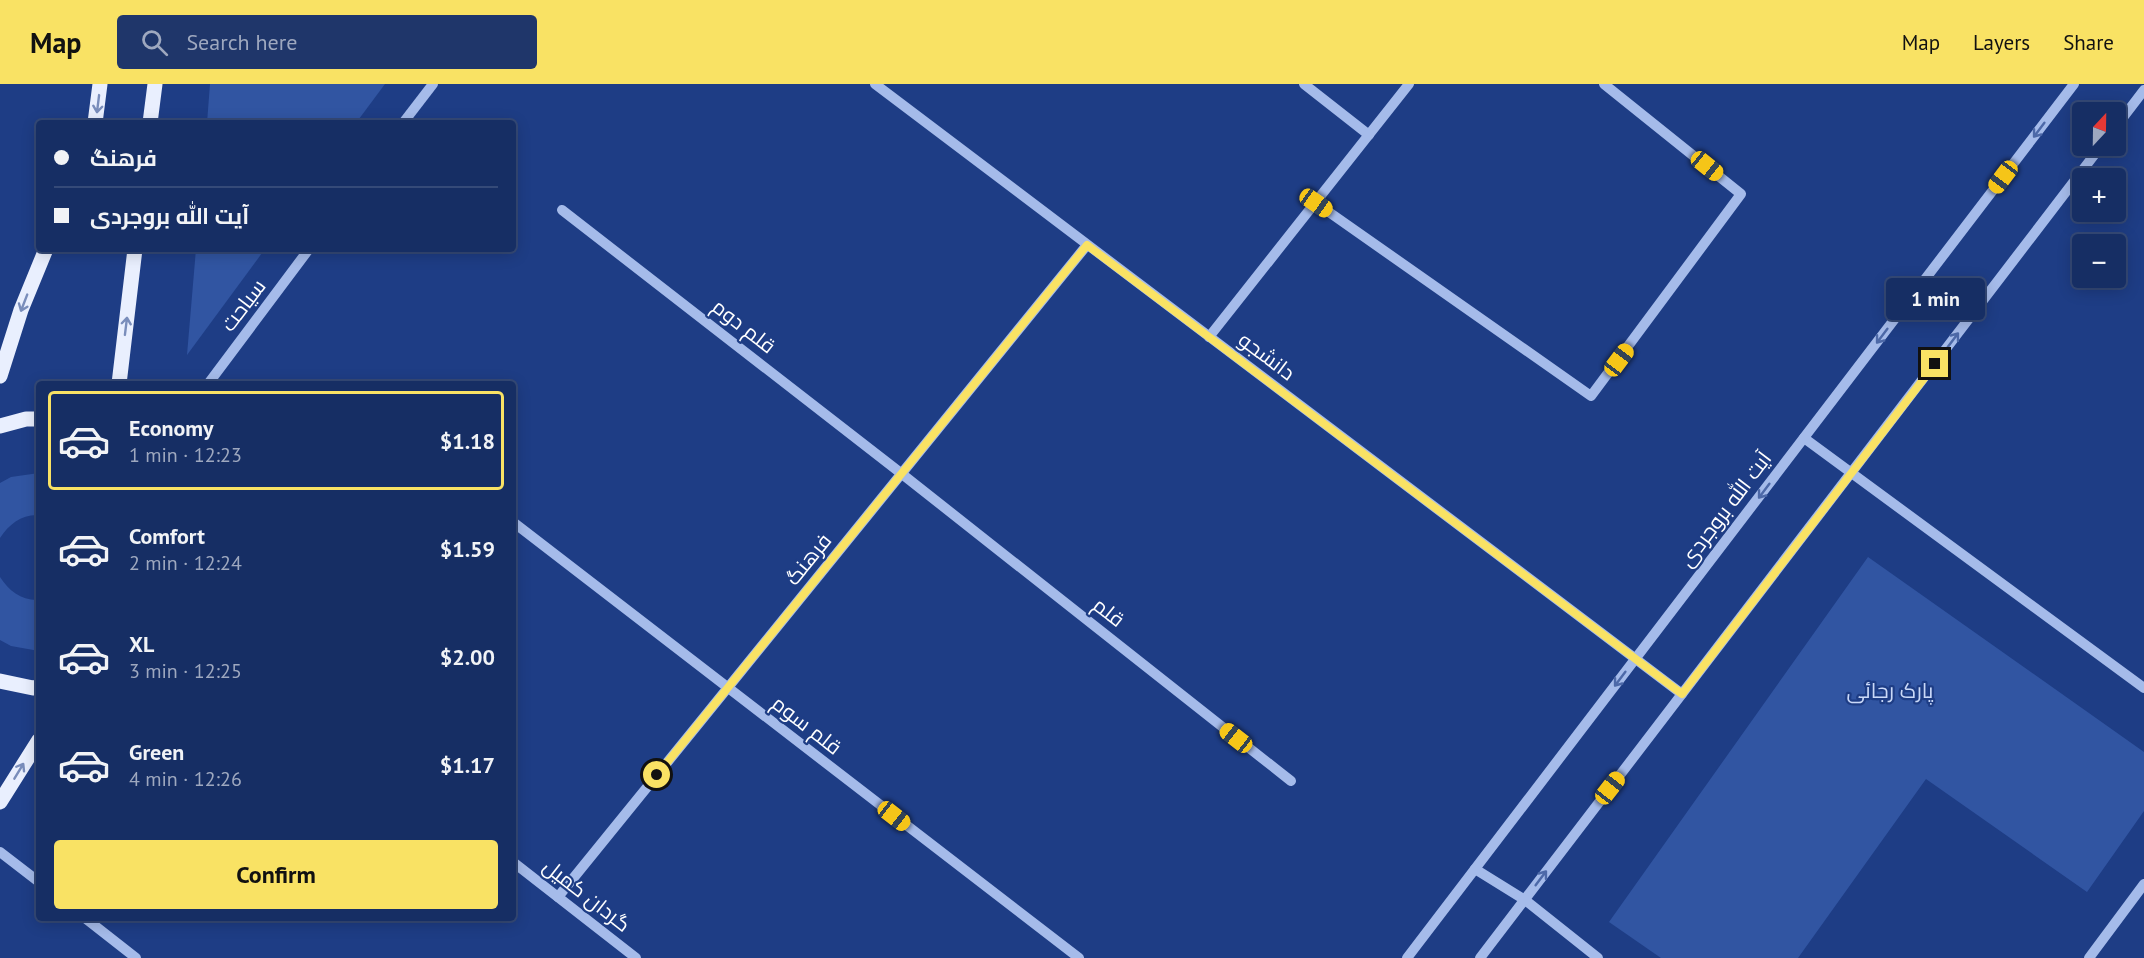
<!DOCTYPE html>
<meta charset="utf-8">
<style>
body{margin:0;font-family:"PT Sans",Cairo,sans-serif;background:#1f366a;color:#f1f3f6;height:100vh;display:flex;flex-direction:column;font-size:22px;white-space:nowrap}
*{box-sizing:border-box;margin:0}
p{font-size:20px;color:#9ea8bf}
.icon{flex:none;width:33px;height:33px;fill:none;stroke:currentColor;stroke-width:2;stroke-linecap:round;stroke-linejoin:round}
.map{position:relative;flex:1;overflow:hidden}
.drawer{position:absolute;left:36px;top:297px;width:480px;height:540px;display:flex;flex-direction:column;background:#162e64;border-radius:6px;box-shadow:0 3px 15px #0003,0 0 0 2px #354a78}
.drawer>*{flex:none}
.hud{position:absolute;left:36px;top:36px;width:480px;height:132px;border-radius:6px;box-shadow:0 3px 15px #0003,0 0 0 2px #354a78;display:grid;align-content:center;height:132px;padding:0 18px;background:#162e64}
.needle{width:39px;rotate:22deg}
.fabs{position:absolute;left:2072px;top:18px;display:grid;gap:12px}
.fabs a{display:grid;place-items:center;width:54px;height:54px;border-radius:6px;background:#162e64;box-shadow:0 3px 15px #0003,0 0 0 2px #354a78;font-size:30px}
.end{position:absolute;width:27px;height:27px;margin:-14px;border:8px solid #f9e264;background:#111;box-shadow:0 0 0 3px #111}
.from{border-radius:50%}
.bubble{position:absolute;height:42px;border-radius:6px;background:#162e64;box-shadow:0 3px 15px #0003,0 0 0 2px #354a78;font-size:20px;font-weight:700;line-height:42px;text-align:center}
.car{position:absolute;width:18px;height:36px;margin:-18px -9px;border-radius:8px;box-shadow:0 0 4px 2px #0007;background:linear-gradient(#f5c518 24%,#345 0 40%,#f5c518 0 76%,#345 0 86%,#f5c518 0)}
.hud b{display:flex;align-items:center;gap:21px;height:57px;font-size:22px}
.hud b+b{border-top:2px solid #354a78}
.hud i{width:15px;height:15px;background:#f1f3f6}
ul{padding:10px 0 0;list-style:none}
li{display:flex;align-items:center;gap:18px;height:99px;margin:0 12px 9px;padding:0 6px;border:3px solid transparent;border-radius:6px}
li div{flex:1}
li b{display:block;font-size:22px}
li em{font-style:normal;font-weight:700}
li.selected{border-color:#f9e264}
li>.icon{width:54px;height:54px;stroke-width:1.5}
.cta{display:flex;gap:12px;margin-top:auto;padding:12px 18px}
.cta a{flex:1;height:69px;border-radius:6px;background:#f9e264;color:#111;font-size:24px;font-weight:700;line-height:69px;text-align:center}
header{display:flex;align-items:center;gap:36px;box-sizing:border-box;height:84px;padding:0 30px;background:#f9e264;color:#111}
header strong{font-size:28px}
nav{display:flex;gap:33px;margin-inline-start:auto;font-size:21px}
.search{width:420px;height:54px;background:#1f366a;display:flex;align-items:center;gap:15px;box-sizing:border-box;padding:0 21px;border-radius:6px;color:#9ea8bf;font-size:22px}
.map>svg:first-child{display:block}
.green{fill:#3155a2}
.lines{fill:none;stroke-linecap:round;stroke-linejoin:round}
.minor{stroke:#a5bbea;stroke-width:10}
.major{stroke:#e9effe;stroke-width:15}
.oneway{stroke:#798dbb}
.oneway2{stroke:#4d69a8}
.route{stroke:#f9e264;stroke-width:8}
.labels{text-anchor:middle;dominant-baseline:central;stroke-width:4.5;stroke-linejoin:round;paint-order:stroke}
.street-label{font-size:21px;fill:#fff;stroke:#1e3d85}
.park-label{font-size:21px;fill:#cad9f8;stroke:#1e3d85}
</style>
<header>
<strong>Map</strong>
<div class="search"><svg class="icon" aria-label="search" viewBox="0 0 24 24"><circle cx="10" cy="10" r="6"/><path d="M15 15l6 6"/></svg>Search here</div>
<nav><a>Map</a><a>Layers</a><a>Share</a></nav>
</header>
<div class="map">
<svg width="2144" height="874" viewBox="0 0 2144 874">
<rect width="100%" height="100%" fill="#1e3d85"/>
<g class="green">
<path d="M210,0H385L356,39H207Z"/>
<path d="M196,165H265L187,271Z"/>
<path d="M39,389V431C22,430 9,440 0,454V399L11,393Z"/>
<path d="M1868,473L2144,668V727L2087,808L1926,695L1798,874H1661L1609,838Z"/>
<path d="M0,493C9,507 22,517 39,516V567L11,562L0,556Z"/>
</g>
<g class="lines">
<g class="minor">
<path d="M875,0L1682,610"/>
<path d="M1304,0L1369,51"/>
<path d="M403,39L433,0"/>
<path d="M2115,44L2144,6"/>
<path d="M1316,119L1591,312L1741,110L1604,0"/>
<path d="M562,126L902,390L1291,697"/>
<path d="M1209,253L1409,0"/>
<path d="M208,300L309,165"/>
<path d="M1804,354L2144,604"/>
<path d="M513,438L1079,874"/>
<path d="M0,768L39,798"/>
<path d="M513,778L636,874"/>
<path d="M1475,785L1525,816L1598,874"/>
<path d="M558,813L1087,161"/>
<path d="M85,834L136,874"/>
<path d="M1407,874L2074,0"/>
<path d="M1480,874L2101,62"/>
<path d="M2089,874L2144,800"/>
</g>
<g class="major">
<path d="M95,39L100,0"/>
<path d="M150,39L155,0"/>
<path d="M0,292L21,226L46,165"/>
<path d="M119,300L135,165"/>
<path d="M0,342L26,335H39"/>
<path d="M0,597L33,604L39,603"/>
<path d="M0,718L39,656"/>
</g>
</g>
<defs><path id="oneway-shaft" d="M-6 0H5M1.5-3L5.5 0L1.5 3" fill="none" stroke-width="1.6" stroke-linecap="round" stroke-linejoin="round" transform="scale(1.5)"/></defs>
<g class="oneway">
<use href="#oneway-shaft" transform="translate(98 20) rotate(97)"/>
<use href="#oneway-shaft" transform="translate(24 219) rotate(111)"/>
<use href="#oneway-shaft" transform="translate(126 242) rotate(-83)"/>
<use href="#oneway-shaft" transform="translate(19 687) rotate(-59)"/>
</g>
<g class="oneway2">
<use href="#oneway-shaft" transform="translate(2039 46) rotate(127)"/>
<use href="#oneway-shaft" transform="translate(1882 252) rotate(127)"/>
<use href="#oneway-shaft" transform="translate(1953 256) rotate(-53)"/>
<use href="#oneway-shaft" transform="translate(1764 407) rotate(127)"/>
<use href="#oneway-shaft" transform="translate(1620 595) rotate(127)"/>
<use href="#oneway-shaft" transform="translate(1541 794) rotate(-53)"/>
</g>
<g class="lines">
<path class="route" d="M657,691L1087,161L1682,610L1935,280"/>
</g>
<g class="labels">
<g class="street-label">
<text transform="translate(243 221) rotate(-53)">سیاحت</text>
<text transform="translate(744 242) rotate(38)">قلم دوم</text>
<text transform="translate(1267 272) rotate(37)">دانشجو</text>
<text transform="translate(1725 425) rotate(-53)">آیت الله بروجردی</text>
<text transform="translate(808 475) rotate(-51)">فرهنگ</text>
<text transform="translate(1109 528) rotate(38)">قلم</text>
<text transform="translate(807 641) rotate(38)">قلم سوم</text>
<text transform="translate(587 811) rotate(38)">گردان کمیل</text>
</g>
<g class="park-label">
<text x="1890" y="606">پارک رجائی</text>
</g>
</g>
</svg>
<div class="fabs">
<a><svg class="needle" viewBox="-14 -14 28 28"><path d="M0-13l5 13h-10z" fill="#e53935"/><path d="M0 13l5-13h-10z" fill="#9ea8bf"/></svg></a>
<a>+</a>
<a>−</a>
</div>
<i class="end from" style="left:657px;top:691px"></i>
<i class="end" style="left:1935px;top:280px"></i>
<div class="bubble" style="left:1886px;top:194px;width:99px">1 min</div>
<i class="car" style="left:1707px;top:82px;rotate:129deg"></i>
<i class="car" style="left:2003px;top:93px;rotate:217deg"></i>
<i class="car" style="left:1316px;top:119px;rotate:125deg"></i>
<i class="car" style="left:1619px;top:276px;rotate:37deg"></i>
<i class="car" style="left:1236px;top:654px;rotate:308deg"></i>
<i class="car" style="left:1610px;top:704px;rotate:38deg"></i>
<i class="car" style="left:894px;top:732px;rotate:128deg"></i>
<div class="hud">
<b><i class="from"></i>فرهنگ</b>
<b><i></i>آیت الله بروجردی</b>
</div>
<section class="drawer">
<ul>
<li class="selected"><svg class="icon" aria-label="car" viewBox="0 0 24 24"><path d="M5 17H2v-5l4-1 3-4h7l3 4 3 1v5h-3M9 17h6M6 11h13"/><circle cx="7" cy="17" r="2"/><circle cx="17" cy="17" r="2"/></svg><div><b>Economy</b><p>1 min · 12:23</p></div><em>$1.18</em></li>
<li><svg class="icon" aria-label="car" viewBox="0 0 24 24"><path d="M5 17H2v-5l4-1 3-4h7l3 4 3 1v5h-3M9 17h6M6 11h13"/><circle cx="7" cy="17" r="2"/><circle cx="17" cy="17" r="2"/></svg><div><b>Comfort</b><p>2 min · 12:24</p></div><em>$1.59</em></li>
<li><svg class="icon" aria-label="car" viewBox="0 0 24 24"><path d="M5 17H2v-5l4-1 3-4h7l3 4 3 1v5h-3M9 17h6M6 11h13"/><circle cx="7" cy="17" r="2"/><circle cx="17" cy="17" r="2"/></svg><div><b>XL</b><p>3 min · 12:25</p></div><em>$2.00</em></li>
<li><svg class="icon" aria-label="car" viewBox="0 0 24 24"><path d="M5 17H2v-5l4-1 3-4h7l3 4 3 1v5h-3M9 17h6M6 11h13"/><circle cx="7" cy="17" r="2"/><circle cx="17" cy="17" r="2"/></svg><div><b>Green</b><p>4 min · 12:26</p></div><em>$1.17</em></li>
</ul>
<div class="cta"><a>Confirm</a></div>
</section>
</div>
